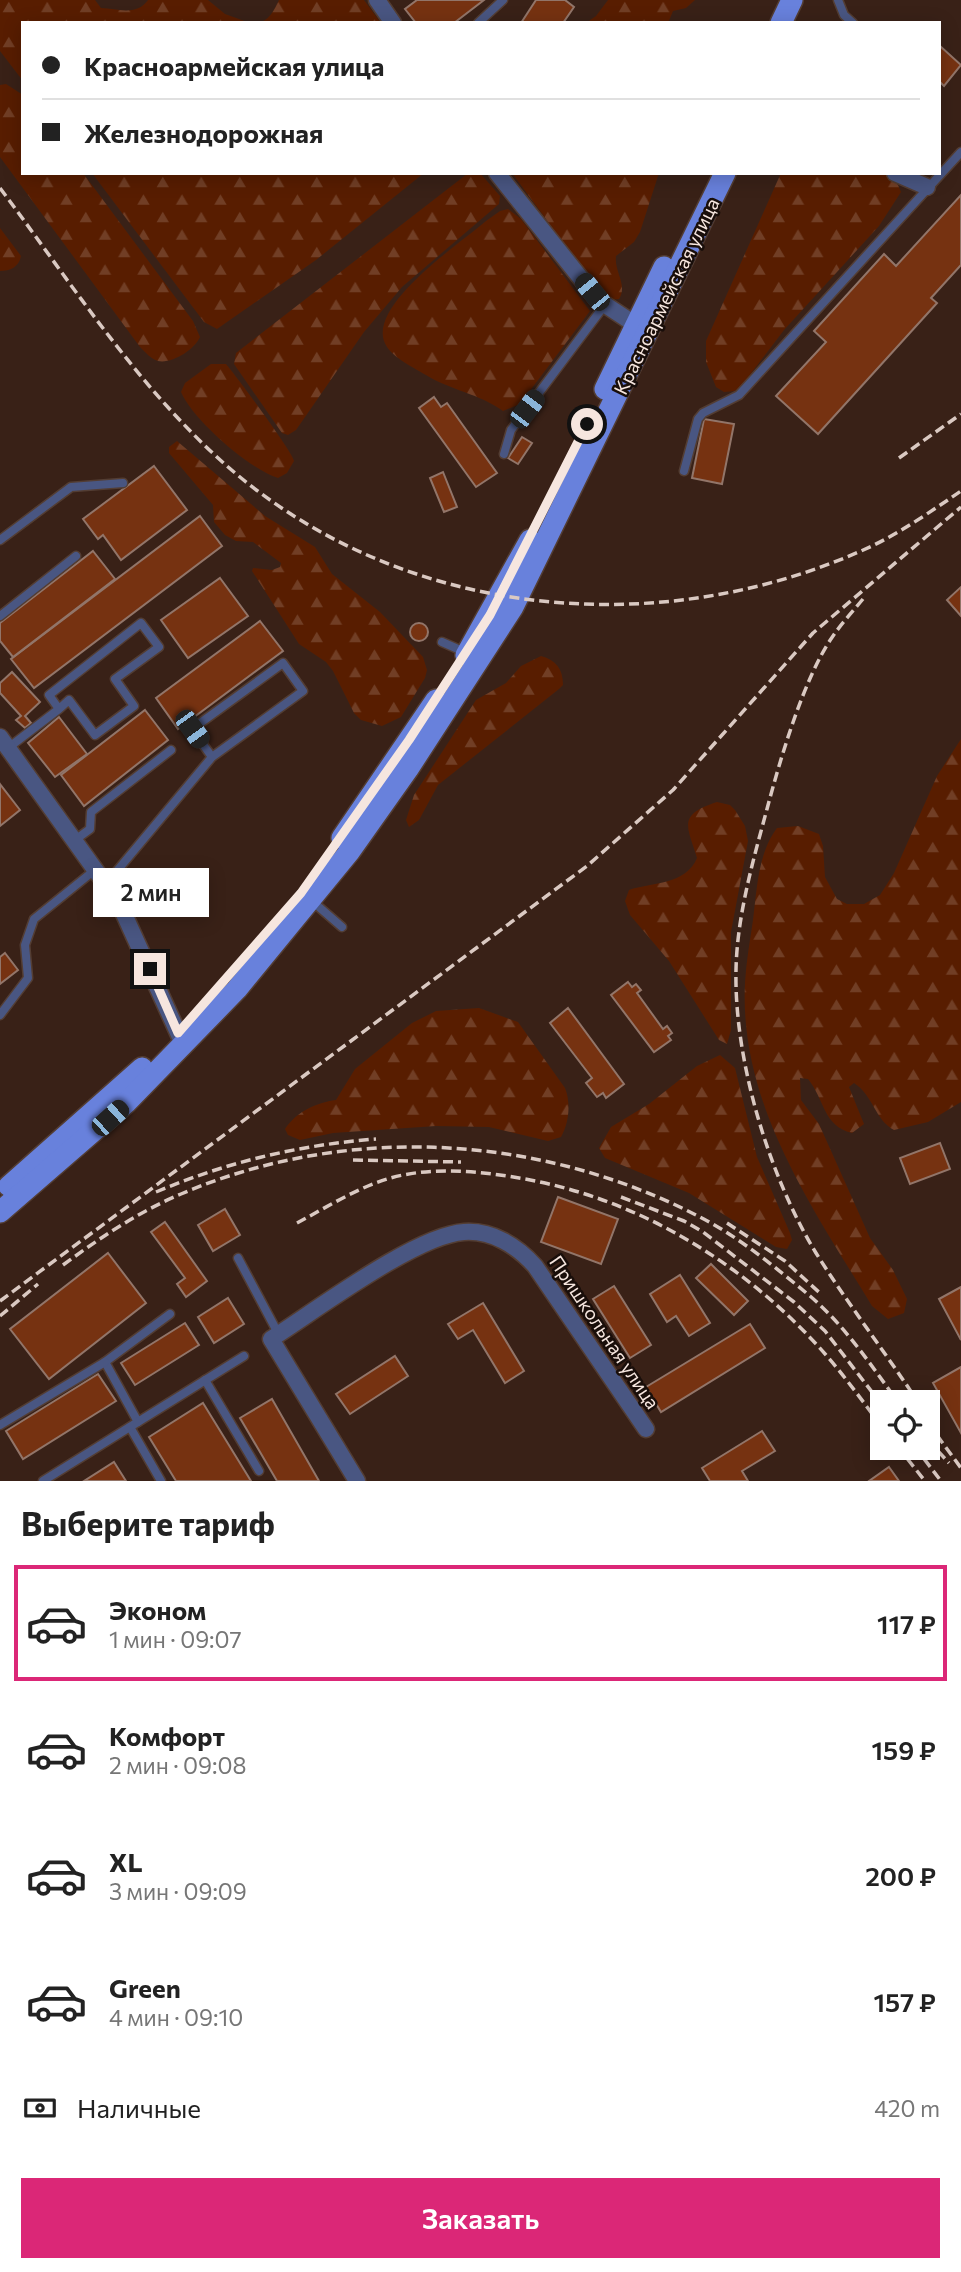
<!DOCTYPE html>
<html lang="ru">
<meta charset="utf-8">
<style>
body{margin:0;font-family:Commissioner,sans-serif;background:#f6f6f6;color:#222;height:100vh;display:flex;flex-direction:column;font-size:26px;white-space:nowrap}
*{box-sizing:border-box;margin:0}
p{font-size:23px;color:#767676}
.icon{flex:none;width:38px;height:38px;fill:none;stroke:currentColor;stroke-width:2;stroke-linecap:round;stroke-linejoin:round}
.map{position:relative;height:1481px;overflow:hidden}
.details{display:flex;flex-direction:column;background:#fff;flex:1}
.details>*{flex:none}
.banner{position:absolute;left:21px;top:21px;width:920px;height:154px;border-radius:0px;box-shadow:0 4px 18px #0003;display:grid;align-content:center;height:154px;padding:0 21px;background:#fff}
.fabs{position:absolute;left:870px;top:1390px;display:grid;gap:14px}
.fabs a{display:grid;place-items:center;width:70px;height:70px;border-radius:0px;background:#fff;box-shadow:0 4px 18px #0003;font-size:35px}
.end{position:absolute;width:32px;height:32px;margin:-16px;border:9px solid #f6e6df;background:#111;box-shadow:0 0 0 4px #111}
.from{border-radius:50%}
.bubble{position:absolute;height:49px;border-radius:0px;background:#fff;box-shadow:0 4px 18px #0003;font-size:23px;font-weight:600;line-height:49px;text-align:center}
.car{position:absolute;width:21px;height:42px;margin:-21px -10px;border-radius:9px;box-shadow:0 0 5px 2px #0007;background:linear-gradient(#222 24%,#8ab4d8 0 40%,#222 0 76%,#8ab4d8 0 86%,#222 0)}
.banner b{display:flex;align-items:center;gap:24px;height:66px;font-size:26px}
.banner b+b{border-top:2px solid #e0e0e0}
.banner i{width:18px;height:18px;background:#222}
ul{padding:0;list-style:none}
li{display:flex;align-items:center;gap:21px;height:116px;margin:0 14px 10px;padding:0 7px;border:4px solid transparent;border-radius:0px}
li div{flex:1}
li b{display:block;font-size:26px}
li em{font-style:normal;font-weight:600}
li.current{border-color:#db2777}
li>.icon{width:63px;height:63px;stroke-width:1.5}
h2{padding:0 21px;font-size:32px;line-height:84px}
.pay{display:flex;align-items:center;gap:18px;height:77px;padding:0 21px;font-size:26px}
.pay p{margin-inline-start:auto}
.primary-button{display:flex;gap:14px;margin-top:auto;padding:14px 21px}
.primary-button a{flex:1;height:80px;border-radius:0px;background:#db2777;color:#fff;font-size:28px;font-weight:600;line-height:80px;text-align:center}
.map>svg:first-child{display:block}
.forest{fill:url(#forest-firs)}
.building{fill:#763211;stroke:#927569;stroke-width:2}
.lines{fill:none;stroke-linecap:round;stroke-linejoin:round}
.lane-casing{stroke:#533d33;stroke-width:11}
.street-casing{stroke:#533d33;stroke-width:19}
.primary-casing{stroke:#533d33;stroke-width:24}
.lane{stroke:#495682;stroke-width:8}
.street{stroke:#495682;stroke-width:16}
.primary{stroke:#6881dc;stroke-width:21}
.rail{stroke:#dac9c2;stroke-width:3.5;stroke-dasharray:10 5;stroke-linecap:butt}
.route{stroke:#f6e6df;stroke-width:9}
.labels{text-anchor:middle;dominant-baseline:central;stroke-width:5;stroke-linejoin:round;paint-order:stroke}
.street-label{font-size:19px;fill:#f6e6df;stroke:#190e0a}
</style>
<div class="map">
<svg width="961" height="1481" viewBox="0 0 961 1481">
<defs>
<pattern id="forest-firs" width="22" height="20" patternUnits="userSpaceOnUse" patternTransform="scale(1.75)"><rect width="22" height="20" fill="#581d00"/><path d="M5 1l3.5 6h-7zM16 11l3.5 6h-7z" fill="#713e25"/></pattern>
</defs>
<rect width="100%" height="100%" fill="#392117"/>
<g class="forest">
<path d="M0,0H95L101,8C118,9 137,16 148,0H208L225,14L250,23H23V81L0,51Z"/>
<path d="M279,0H364L381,23H256C269,22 274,10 279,0Z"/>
<path d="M608,0H695L686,8L673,11L668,23H586L596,16Z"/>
<path d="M6,84L23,95V173H83L193,321L200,337C194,350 172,364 158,361C151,359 145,352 140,347L0,157V85Z"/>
<path d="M92,173H424L316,260L217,329L204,322Z"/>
<path d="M480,173L500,196L499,204L402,287L364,332L296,430L288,435L282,433L234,364L236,353L467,174Z"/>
<path d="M512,173H659L640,232L634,242L616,256C614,272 628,285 619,299L609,300L601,294Z"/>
<path d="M781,173H885L898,185L901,192L879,226L784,330L743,384L735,391L724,392L716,387L706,362V341Z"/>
<path d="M508,209L521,219L590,311L520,404L503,411C480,394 450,390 426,375C414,368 394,358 387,347C361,309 461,243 486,221L500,211Z"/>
<path d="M0,228L21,256C19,267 10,271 0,271Z"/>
<path d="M211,364H226C237,377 291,450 294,461L287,473L278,478C249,469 193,420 181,392L185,383Z"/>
<path d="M177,441L265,516L315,547L332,574L380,612L423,657L427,670L425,678L401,717L382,726L361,720L354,713L333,671L326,662L299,644L252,571L253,568L272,570L280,567L281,563L253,542L236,541L225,535L214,522L213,505L169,453V447Z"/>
<path d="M541,656C556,660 563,669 563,685L559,689L438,785L419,820L409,827L406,820L414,795L476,700L506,683L521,666Z"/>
<path d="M961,739V1102L928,1122L894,1130C875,1120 873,1095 854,1083L849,1087L864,1124L852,1133C823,1126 825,1100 808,1079L800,1078L801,1100L819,1124L870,1238L893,1270L907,1299L904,1313L888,1319L872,1306C812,1207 739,1104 745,983C746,962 750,941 753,920C757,889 758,853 777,828L798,826L819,834L823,846L825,877L837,899L847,904H864L880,895L894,873L937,776Z"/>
<path d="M717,802L730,805L735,810L745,826L748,841L731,932V1030L727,1044L719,1040L669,961L630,915L625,901L629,890C652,882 686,885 697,858C688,827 676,815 717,802Z"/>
<path d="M479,1008L518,1022L565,1088C571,1103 569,1123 561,1137L548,1141L489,1127L436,1126L333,1133L300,1140L288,1135L285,1129C297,1111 316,1103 336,1100L355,1069L412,1023L436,1011Z"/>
<path d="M720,1055L735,1068L757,1157L790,1233L792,1240L787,1249L776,1247L689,1193L605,1158L599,1148L611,1127L649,1104L697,1066Z"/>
</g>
<g class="building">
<path d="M417,0H484L454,23H416L405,9Z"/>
<path d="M536,0H565L574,7L563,23H521Z"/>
<path d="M940,46L961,65L944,86L940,82Z"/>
<path d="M961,195V265L931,298L937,303L818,434L776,396L826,342L814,331L884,254L896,266Z"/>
<path d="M434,397L441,407L447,403L497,473L476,487L419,408Z"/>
<path d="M704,419L734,424L722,484L692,478Z"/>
<path d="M522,437L532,443L518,464L508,458Z"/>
<path d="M154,466L187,510L121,560L103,535L98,539L83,519Z"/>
<path d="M443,472L457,507L444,512L430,478Z"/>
<path d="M200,516L222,546L34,688L11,659Z"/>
<path d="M93,551L115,579L13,657L0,641V623Z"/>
<path d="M220,578L248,616L188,658L161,620Z"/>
<path d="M961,587V616L947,600Z"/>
<path d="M260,621L283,651L178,729L156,698Z"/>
<circle cx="419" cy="632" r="9"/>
<path d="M12,672L40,702L25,716L31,723L25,728L16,720L21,716L0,693V683Z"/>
<path d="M145,710L168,740L84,806L61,775Z"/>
<path d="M59,717L87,754L55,777L28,743Z"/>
<path d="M0,784L20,810L0,826Z"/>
<path d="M5,953L18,970L0,984V957Z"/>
<path d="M628,982L632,987L636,984L641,990L637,993L663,1029L667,1026L672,1033L668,1036L671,1040L654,1052L611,995Z"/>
<path d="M568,1008L624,1084L606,1098L603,1093L597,1097L586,1083L592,1078L550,1023Z"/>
<path d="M940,1143L950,1169L910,1184L900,1158Z"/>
<path d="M558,1197L618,1219L601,1264L541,1242Z"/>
<path d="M225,1209L240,1235L213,1251L198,1225Z"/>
<path d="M165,1222L207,1281L186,1297L177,1284L185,1278L151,1232Z"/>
<path d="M108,1253L146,1303L49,1379L10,1329Z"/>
<path d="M711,1264L748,1301L734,1315L696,1278Z"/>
<path d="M680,1275L710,1323L689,1336L676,1316L667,1322L650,1294Z"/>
<path d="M614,1286L651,1345L630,1358L593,1299Z"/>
<path d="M961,1287V1340L939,1299Z"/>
<path d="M228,1298L244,1324L214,1343L198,1317Z"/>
<path d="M483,1303L524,1371L505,1383L473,1330L458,1339L448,1324Z"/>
<path d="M185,1323L199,1345L135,1385L121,1363Z"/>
<path d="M750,1324L765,1348L661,1412L646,1387Z"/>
<path d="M395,1356L408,1376L350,1414L336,1394Z"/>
<path d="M961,1367V1433L933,1383Z"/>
<path d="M98,1374L116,1401L23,1459L6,1431Z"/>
<path d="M272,1399L319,1481H277L240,1418Z"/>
<path d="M203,1403L251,1481H176L149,1437Z"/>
<path d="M762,1431L775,1451L742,1471L748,1481H710L702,1468Z"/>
<path d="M114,1462L126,1481H84Z"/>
<path d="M889,1467L899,1481H869Z"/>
</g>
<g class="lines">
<defs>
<g id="lane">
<path d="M838,0L844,15L853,23"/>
<path d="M478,23L503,0"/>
<path d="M504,454L511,430L604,306"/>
<path d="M684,471L698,419L703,413L739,395L961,152"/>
<path d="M0,540L71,487L123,483"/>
<path d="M0,616L76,556"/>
<path d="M442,642L467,653"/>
<path d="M8,748L59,709L49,695L141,623L159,647L115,679L134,706L95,735L69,700L59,709"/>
<path d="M75,840L90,829L91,812L171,750"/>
<path d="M106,884L212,757L192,729L283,663L303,691L212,757"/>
<path d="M312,901L342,927"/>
<path d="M0,1015L28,978L25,945L34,919L96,869"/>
<path d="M238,1258L279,1335"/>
<path d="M205,1380L259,1471"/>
<path d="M138,1422L105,1362L170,1314"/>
<path d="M0,1425L105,1362"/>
<path d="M130,1427L161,1481"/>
<path d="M43,1481L244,1356"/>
</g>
<g id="street">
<path d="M377,0L393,23"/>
<path d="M497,173L598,300L636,325"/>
<path d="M895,173L927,187"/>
<path d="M0,737L119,903L184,1046"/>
<path d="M357,1481L271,1339C315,1311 416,1235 464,1232C492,1230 517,1246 535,1266L646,1429"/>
</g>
<g id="primary">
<path d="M781,23L792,0"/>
<path d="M605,389L664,267"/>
<path d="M466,655L530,540"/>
<path d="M342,838L436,700"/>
<path d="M9,1186L142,1068"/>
<path d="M0,1212L127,1102L237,989L350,851L408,769L513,607L725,173"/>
</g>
</defs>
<use href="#lane" class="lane-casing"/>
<use href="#street" class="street-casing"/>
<use href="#primary" class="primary-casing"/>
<use href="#lane" class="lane"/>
<use href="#street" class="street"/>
<use href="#primary" class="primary"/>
<g class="rail">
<path d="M0,188C69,280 133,380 218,458C395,620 659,645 872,546C903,531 933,510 961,491"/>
<path d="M899,458L961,414"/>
<path d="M863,599C853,611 842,623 833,636C804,677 780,760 767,809C753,861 737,916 736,970C734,1060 769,1176 816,1253C848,1304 885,1352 918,1402"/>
<path d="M353,1160L461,1162"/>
<path d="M156,1192C227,1162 299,1145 376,1139"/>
<path d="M621,1197L684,1221L703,1232L794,1302L825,1331L882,1405"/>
<path d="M297,1223C331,1205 366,1182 403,1175C444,1167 485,1172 525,1179C642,1200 748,1266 826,1355C846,1378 864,1403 882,1427"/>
<path d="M727,1223L785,1261L822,1295"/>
<path d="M63,1265C100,1238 138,1212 181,1194C347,1123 539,1134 698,1216C738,1236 776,1268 810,1296C845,1326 871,1365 898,1402"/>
<path d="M0,1301L587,866L673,790L813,633L961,507"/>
<path d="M0,1316L38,1284"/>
<path d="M928,1423L961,1468"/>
<path d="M928,1440L949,1463"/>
<path d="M898,1447L925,1481"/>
<path d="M915,1447L941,1481"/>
</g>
</g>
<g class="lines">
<path class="route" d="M150,969L178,1033L301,893L409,740L490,615L587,424"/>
</g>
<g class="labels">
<g class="street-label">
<text transform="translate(666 296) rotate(-64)">Красноармейская улица</text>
<text transform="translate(605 1332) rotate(56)">Пришкольная улица</text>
</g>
</g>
</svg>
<div class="fabs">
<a><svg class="icon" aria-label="locate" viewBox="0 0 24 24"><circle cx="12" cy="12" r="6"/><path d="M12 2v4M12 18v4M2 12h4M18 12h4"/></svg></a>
</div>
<i class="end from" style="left:587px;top:424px"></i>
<i class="end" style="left:150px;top:969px"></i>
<div class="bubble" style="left:93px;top:868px;width:116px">2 мин</div>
<i class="car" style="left:592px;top:292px;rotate:321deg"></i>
<i class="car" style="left:527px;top:409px;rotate:37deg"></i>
<i class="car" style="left:192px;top:729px;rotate:144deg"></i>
<i class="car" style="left:110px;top:1118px;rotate:48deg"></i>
<div class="banner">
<b><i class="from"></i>Красноармейская улица</b>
<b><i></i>Железнодорожная</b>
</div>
</div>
<section class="details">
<h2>Выберите тариф</h2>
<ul>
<li class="current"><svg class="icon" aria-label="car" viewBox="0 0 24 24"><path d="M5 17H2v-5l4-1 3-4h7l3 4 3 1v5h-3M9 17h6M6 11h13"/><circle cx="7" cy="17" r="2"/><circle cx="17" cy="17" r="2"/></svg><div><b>Эконом</b><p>1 мин · 09:07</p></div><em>117 ₽</em></li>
<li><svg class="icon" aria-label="car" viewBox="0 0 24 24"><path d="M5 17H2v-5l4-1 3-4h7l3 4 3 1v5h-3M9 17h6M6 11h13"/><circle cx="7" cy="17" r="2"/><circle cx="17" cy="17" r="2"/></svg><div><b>Комфорт</b><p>2 мин · 09:08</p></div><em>159 ₽</em></li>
<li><svg class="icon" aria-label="car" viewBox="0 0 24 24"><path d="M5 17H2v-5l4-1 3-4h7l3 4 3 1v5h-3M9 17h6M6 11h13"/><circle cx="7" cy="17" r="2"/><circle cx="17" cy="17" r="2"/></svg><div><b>XL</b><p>3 мин · 09:09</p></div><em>200 ₽</em></li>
<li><svg class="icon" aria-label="car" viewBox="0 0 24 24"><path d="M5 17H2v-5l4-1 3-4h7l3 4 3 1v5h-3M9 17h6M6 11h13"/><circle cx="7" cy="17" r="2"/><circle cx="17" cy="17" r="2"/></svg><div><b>Green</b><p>4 мин · 09:10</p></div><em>157 ₽</em></li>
</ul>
<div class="pay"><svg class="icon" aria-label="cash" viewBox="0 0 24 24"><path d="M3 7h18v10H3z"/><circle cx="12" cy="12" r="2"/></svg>Наличные<p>420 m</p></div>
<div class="primary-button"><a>Заказать</a></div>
</section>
